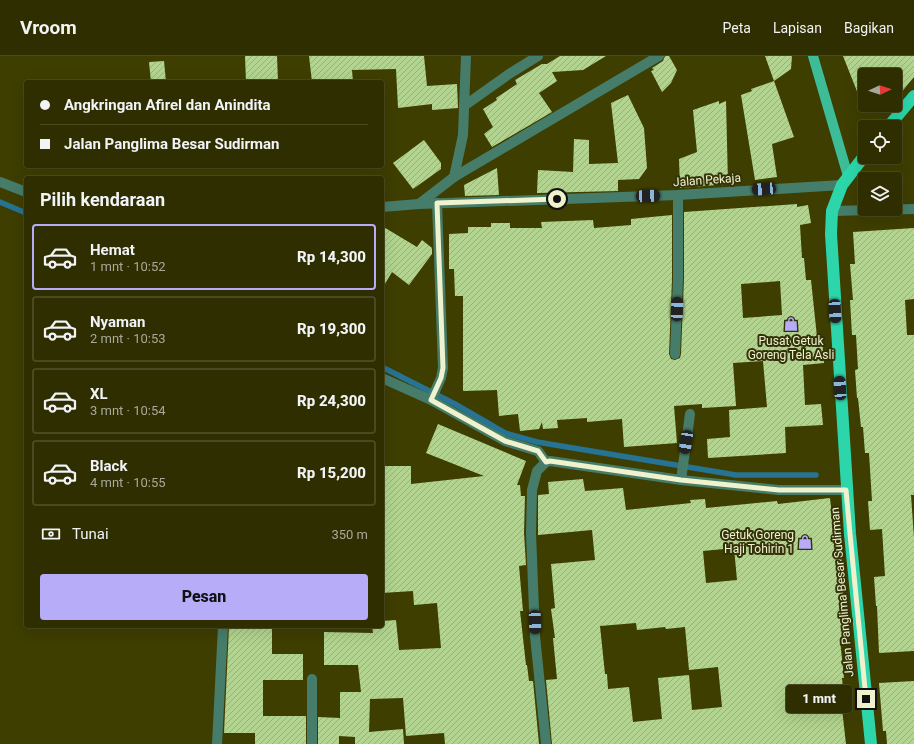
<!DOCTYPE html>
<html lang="id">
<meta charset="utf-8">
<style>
body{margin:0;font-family:Roboto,sans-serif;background:#3a3a0f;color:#f1f3f6;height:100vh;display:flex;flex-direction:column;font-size:15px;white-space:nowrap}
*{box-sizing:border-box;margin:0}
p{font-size:13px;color:#a7a899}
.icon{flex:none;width:22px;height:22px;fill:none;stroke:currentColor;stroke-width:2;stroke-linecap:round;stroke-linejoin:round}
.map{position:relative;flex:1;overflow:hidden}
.sheet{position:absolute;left:24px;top:120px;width:360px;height:452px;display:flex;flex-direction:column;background:#2e2e00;border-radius:4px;box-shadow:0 4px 16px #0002,0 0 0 1px #494a22}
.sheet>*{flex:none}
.hud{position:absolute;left:24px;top:24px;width:360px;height:88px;border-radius:4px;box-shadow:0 4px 16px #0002,0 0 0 1px #494a22;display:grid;align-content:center;height:88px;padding:0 16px;background:#2e2e00}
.needle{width:26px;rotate:86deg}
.tools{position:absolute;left:858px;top:12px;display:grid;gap:8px}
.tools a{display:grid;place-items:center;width:44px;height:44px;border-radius:4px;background:#2e2e00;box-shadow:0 4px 16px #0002,0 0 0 1px #494a22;font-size:20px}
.end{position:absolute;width:18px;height:18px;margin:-9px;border:5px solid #f0f2cd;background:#111;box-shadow:0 0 0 2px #111}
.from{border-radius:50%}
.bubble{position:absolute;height:28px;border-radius:4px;background:#2e2e00;box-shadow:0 4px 16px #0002,0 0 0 1px #494a22;font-size:13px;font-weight:800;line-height:28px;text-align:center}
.car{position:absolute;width:12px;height:24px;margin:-12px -6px;border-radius:5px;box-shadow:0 0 3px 1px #0007;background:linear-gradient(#222 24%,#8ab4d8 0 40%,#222 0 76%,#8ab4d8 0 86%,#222 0)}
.hud b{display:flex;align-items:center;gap:14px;height:38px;font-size:15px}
.hud b+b{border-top:1px solid #494a22}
.hud i{width:10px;height:10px;background:#f1f3f6}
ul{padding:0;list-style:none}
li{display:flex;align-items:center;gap:12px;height:66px;margin:0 8px 6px;padding:0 8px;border:2px solid #494a22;border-radius:4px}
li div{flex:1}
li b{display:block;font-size:15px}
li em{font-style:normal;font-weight:800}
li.current{border-color:#b6acf8}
li>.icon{width:36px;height:36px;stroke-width:1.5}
h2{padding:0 16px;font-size:18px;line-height:48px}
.pay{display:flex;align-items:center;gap:10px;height:44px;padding:0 16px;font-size:15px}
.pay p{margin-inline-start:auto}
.primary-button{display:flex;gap:8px;margin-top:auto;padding:8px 16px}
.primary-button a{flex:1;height:46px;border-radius:4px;background:#b6acf8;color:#111;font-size:16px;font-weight:800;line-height:46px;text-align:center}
header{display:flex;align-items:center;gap:24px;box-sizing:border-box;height:56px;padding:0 20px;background:#2e2e00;border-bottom:1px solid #494a22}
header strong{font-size:19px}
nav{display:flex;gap:22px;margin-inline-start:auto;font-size:14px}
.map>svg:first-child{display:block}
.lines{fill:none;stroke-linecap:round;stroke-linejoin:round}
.stream{stroke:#277393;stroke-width:5.5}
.building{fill:url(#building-hatch);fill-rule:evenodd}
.minor{stroke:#467d6a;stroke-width:10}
.major{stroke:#3cbd98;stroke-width:10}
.highway{stroke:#2dd6aa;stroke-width:12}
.route{stroke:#f0f2cd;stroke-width:5}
.labels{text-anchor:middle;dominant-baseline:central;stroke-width:4;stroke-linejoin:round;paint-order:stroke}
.street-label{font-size:12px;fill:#f0f2cd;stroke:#33330a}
.poi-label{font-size:12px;fill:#f0f2cd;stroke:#33330a}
</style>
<header>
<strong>Vroom</strong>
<nav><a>Peta</a><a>Lapisan</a><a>Bagikan</a></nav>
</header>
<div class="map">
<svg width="914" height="688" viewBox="0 0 914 688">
<defs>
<pattern id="building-hatch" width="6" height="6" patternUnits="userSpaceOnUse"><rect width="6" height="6" fill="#b3d490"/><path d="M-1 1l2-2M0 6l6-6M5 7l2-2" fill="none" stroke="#98b17c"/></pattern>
</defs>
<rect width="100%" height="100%" fill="#3e3e00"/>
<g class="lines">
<g class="stream">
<path d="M0,146L26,157"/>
<path d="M382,311L455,348L505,377L537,386L736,419H816"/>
</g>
</g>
<g class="building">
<path d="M245,0H277L278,26H246Z"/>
<path d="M309,0H424L427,30L457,28L458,52L432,54V48L398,52L396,13L352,14L353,26H312Z"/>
<path d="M560,0H606L583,14L552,16L557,25L539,37L552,56L492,91L484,78L493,71L483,53L497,44L496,42L517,28L515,24L542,8H547Z"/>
<path d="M665,0H669L677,14L671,27L662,36L651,15L654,14L652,12L663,5Z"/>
<path d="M765,0H792L791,13L774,25Z"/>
<path d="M843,0H914V21L895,44V19H865L864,53Z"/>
<path d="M164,5L166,26H151L149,6Z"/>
<path d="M774,25L794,81L772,88L777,121L755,124L741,39L752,35L751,33Z"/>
<path d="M628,39L644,72L647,112L639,123L618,124V135L537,137L538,114L573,116L574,83L589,84V108L618,107L611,47Z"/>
<path d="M719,45V48L726,45L728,128L680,132L679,103L697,96L693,54Z"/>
<path d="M424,84L441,107V113L413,133L393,107Z"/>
<path d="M497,112L499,139L465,140L464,129Z"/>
<path d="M797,148V151L808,149L811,167L800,169L802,202H804L806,224H811L817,281H822L824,307L803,309L805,349L821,348L823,369L785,371L786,397L708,402L707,383L730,381L729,354L767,351L763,305L733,307L736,350L702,352V348L674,350L677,387L624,391L622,363L587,366V362L557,364L558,372L543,373L542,366L539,373L520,375L518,358L499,360L497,334L463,335V240H455L454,213H449V178L468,177V171H491V167H510V172H542L541,166L593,164L594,172L631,169V163L672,159V223L669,298L671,303L675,304L680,302L681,298L684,223V156ZM780,225L782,259L743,262L741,228Z"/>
<path d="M382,170L417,191L422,184L432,192V198L409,229L392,216L382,233Z"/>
<path d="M914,172V243L905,244L907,279H914V439H911L914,482V595L879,597L877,550H876L874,521L885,520L882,473L870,474L868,445H872L869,397H865L863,371H861L858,342H857L855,314L858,313L856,279H852L850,244H853L850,208H855L853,176Z"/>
<path d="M438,368L526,405L517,429H520L521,440H525L524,477L526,509L519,510L523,555H520L526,609H527L529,625H533L539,688H445L444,677L406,680L403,642L370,643L369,676L403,673L404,688H355V681L339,680V688H318V661L340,662V636H361L358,609H324V576L373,577L372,570H382V565L396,564L399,594L441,592L437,547L414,549L413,535L382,537V410H411V428L484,420L426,397Z"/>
<path d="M583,423L585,435L623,432L626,454L691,447L690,444L705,443L706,452L777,445L778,448L830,442L835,489H840L843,518H841L844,544H841L845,584H840L844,622H842L845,653H842L846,688H552L546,624L557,623L553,582H555L551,553L555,552L551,508L595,504L592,474L538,479V439L549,438L548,426ZM734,492L737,524L706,527L703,495ZM636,567L637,574L665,571L666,573L685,571L689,614L718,611L722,651L692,654L689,619L658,622L662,663L633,666L629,631L608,633L607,618H605L600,570Z"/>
<path d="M252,570H272V598H303V624H263V660H306V688H255V677H224L229,571H252Z"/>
<path d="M914,625V688H887L886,675H883L879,627Z"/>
</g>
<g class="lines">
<g class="minor">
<path d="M464,50L509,18L538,0"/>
<path d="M454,121L659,0"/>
<path d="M0,126L26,136"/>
<path d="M419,148L454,121L463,79L466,0"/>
<path d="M382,151L419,148L678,139L842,129"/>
<path d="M832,155L914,153"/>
<path d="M675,298L678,223V139"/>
<path d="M382,322L431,344L441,322L443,312L437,147"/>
<path d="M431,344L505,385L538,395L546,406"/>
<path d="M681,424L690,358"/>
<path d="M312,623V688"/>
<path d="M217,688L223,570"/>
<path d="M546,688L535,580L531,477L532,434L537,415L546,406L550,405L681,424L779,434H846"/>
</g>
<path class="major" d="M813,0L848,120"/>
<g class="highway">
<path d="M888,71L914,40"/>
<path d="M865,99L842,129L832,155L831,178L850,478L871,688"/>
</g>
</g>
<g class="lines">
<path class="route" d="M557,143L437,147L443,312L441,322L431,344L505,385L538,395L546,406L550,405L681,424L779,434H846L850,478L866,643"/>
</g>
<defs>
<symbol id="shop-bare" viewBox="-9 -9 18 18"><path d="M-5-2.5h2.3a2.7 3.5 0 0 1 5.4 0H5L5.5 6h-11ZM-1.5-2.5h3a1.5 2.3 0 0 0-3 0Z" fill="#b6acf8" stroke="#33330a" stroke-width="2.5" paint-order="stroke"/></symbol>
</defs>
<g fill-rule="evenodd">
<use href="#shop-bare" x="781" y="258" width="20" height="20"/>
<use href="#shop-bare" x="795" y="476" width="20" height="20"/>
</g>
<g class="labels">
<g class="street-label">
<text transform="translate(707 124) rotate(-4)">Jalan Pekaja</text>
<text transform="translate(842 536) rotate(-95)">Jalan Panglima Besar Sudirman</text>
</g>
<g class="poi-label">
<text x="791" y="285">Pusat Getuk<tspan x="791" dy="14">Goreng Tela Asli</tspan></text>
<text x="794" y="479" text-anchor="end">Getuk Goreng<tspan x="794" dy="14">Haji Tohirin 1</tspan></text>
</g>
</g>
</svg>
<div class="tools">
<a><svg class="needle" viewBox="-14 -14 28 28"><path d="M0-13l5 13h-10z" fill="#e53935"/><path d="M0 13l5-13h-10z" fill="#a7a899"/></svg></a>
<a><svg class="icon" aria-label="locate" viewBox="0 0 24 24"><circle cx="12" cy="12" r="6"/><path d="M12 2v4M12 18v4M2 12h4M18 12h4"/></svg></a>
<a><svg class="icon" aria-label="layers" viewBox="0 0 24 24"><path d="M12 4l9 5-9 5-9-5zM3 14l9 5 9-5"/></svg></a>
</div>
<i class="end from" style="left:557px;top:143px"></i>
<i class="end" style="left:866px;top:643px"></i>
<div class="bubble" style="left:786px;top:629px;width:66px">1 mnt</div>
<i class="car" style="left:764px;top:133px;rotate:266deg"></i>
<i class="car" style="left:648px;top:140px;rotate:88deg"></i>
<i class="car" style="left:677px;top:253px;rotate:2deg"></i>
<i class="car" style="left:835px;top:255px;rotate:177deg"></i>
<i class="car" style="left:840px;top:332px;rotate:356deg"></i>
<i class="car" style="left:686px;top:386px;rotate:189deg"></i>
<i class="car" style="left:535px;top:566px;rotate:178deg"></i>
<div class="hud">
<b><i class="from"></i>Angkringan Afirel dan Anindita</b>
<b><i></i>Jalan Panglima Besar Sudirman</b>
</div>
<section class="sheet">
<h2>Pilih kendaraan</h2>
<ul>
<li class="current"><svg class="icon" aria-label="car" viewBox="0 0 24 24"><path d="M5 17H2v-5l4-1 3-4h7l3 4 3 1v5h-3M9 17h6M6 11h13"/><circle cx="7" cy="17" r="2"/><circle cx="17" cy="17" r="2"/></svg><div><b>Hemat</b><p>1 mnt · 10:52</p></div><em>Rp 14,300</em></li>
<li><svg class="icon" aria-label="car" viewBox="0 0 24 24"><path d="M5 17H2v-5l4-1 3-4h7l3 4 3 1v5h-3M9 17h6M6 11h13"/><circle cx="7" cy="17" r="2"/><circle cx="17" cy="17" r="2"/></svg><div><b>Nyaman</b><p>2 mnt · 10:53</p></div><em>Rp 19,300</em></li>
<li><svg class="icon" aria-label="car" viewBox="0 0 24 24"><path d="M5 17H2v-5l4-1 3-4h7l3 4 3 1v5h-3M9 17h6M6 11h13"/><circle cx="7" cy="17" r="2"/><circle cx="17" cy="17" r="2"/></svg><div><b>XL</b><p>3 mnt · 10:54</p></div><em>Rp 24,300</em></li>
<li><svg class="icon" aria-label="car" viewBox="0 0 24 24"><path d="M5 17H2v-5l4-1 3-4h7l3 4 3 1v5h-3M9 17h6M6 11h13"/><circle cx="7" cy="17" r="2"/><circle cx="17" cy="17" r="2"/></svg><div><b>Black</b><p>4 mnt · 10:55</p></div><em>Rp 15,200</em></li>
</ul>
<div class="pay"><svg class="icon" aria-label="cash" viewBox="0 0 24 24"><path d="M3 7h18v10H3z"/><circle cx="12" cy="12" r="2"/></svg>Tunai<p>350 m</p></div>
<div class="primary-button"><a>Pesan</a></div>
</section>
</div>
